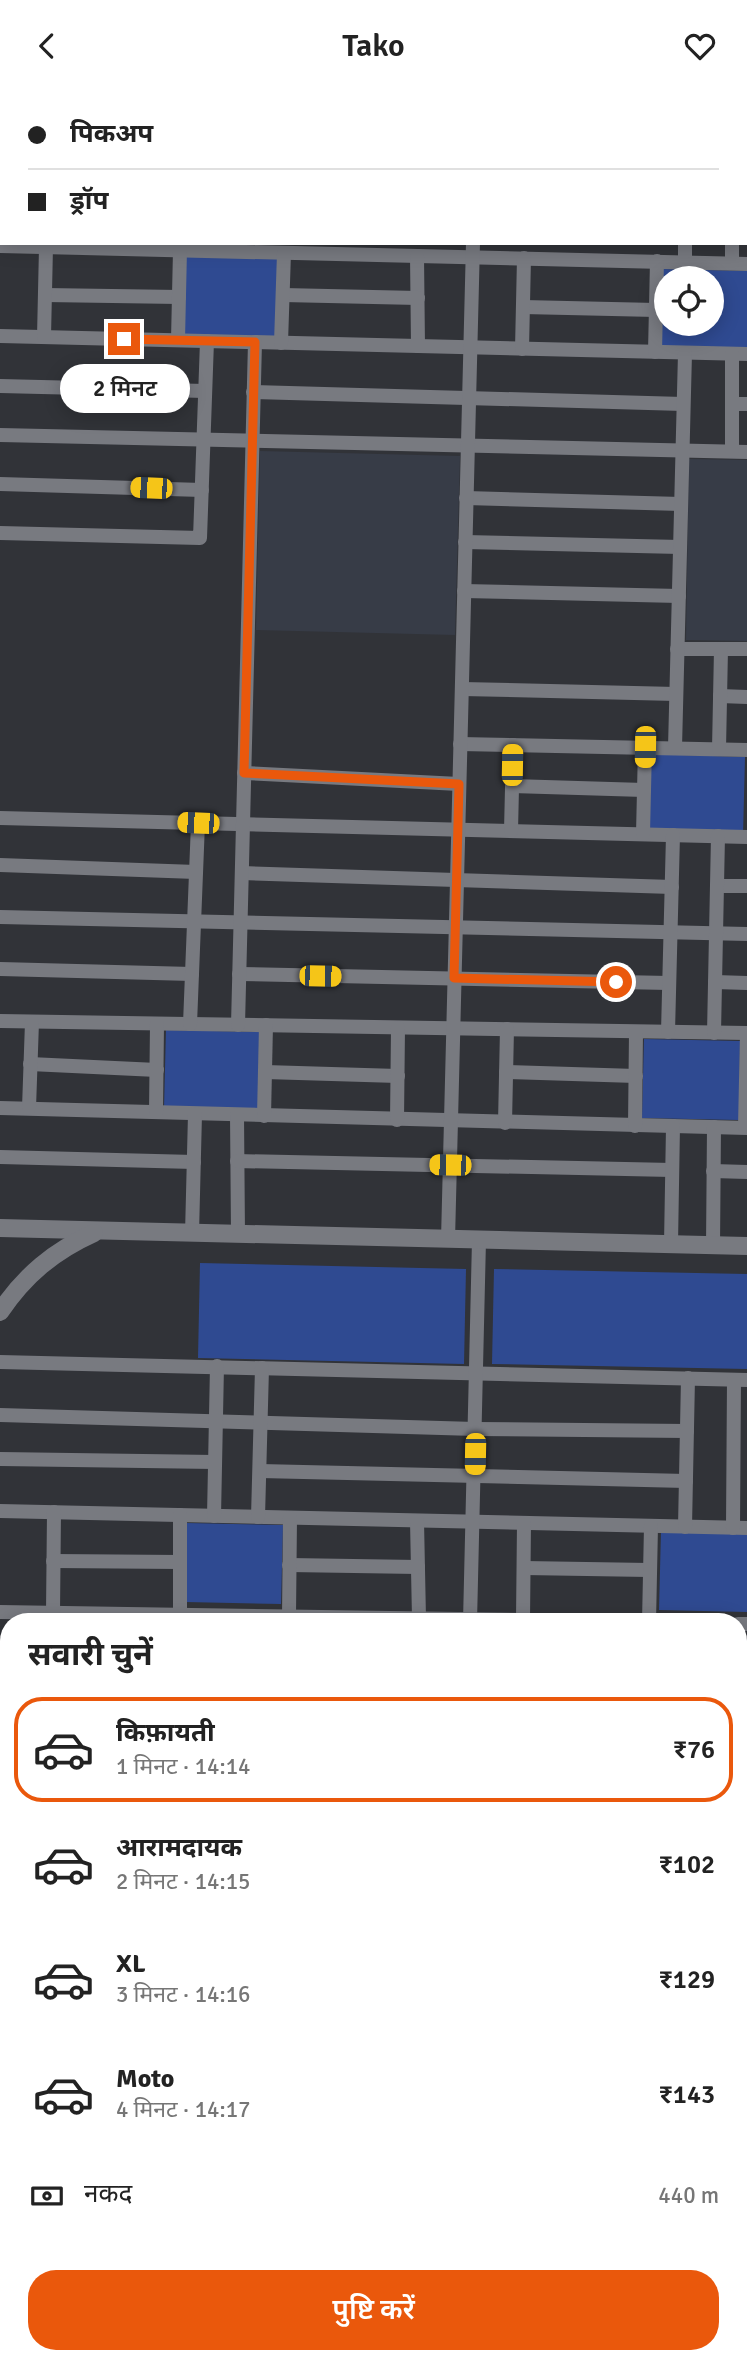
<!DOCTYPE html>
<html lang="hi">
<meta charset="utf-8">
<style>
body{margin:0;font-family:Signika,"Noto Sans Devanagari",sans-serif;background:#f6f6f6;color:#222;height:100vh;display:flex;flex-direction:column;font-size:26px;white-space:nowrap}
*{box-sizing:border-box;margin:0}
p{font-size:23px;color:#767676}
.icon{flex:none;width:38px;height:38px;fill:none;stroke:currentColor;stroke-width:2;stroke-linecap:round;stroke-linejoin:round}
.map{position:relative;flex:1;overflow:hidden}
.drawer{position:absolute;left:0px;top:1522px;width:747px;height:751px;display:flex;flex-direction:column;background:#fff;border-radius:28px 28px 0 0;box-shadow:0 4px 18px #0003}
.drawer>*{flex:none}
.guide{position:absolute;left:0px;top:0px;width:747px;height:154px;box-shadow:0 4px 18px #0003;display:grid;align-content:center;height:154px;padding:0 28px;background:#fff}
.tools{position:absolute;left:654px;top:175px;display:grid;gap:14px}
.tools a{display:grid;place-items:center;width:70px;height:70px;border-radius:50%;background:#fff;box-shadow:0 4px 18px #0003;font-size:35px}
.end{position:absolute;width:32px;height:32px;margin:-16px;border:9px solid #ea580c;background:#fff;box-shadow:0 0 0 4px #fff}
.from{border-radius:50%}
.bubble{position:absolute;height:49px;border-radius:24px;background:#fff;box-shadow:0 4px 18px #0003;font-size:23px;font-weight:600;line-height:49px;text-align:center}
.car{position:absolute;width:21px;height:42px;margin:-21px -10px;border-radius:9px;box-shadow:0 0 5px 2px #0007;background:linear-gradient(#f5c518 24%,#345 0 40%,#f5c518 0 76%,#345 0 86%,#f5c518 0)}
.guide b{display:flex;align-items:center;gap:24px;height:66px;font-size:26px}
.guide b+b{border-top:2px solid #e0e0e0}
.guide i{width:18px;height:18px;background:#222}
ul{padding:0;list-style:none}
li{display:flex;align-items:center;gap:21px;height:105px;margin:0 14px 10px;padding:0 14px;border:4px solid transparent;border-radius:28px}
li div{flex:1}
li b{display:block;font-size:26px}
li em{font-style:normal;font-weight:600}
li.selected{border-color:#ea580c}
li>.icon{width:63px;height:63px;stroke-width:1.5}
h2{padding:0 28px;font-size:32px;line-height:84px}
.pay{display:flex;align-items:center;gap:18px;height:77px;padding:0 28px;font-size:26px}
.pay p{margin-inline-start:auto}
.primary-button{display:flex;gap:14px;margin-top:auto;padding:14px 28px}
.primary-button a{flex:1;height:80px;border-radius:28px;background:#ea580c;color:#fff;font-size:28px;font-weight:600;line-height:80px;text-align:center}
header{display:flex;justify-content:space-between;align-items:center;height:91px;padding:0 28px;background:#fff;font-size:32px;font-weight:600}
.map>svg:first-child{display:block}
.built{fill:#373c47}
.green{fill:#2f4a91;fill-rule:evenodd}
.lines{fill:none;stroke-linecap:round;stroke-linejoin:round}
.minor{stroke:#787a80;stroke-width:14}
.tertiary{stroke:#787a80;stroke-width:18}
.route{stroke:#ea580c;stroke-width:9}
</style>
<header><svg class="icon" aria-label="back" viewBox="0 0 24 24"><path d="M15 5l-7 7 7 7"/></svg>Tako<svg class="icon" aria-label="heart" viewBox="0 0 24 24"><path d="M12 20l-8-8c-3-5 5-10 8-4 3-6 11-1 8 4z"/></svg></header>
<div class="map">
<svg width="747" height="2273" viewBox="0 0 747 2273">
<rect width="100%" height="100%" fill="#313338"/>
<g class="built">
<path d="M266,0H571L266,2Z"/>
<path d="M260,360L460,365L455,544L256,539Z"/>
<path d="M689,368L747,369V550L686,549Z"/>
<rect x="739" y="1645" width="8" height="169"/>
</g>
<g class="green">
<path d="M182,164L279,167L277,246L181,243Z"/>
<path d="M661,178L747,180V258L659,257ZM667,187H712V233H667Z"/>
<path d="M649,663L745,666L743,744L647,742Z"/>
<path d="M166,939L262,941L260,1020L164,1017Z"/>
<path d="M644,948L740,950L739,1029L642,1027Z"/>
<path d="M200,1172L466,1178L464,1273L198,1267Z"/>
<path d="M494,1178L747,1183V1278L492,1273Z"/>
<path d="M186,1432L283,1434L281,1513L185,1511Z"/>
<path d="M661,1440L747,1442V1521L659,1519Z"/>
<path d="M0,2184H9V2264H620V2273H0Z"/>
<path d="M739,2202H747V2273H630L631,2265L738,2264Z"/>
</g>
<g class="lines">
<g class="minor">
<path d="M588,2V0"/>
<path d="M0,44H2"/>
<path d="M746,69H747"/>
<path d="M0,105H2"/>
<path d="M746,129H747"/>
<path d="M0,155L747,173"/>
<path d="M417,165L418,255"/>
<path d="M685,171V152"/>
<path d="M732,172V152"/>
<path d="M45,204L179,206"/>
<path d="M283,204L418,207"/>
<path d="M523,216L656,219"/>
<path d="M0,245L747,263"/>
<path d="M44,246L46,156"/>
<path d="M178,249L180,159"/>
<path d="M281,252L284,162"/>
<path d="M522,258L524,167"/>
<path d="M655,261L657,170"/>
<path d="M0,295L205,300"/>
<path d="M253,301L683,313"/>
<path d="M732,313H747"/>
<path d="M0,344L747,361"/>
<path d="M732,360V263"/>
<path d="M0,393L202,399"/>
<path d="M466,407L681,413"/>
<path d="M0,442L200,447L207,250"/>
<path d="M465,451L680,456"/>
<path d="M464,500L679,505"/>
<path d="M677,558H747"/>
<path d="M462,598L676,603"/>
<path d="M720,605L747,606"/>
<path d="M460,653L747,659"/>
<path d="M675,657L685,262"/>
<path d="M719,658L721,558"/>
<path d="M244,682L459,693"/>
<path d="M512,695L644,699"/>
<path d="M0,727L747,746"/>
<path d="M511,740L513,654"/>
<path d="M643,743L645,656"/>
<path d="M0,774L196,781"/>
<path d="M242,782L672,796"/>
<path d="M717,795H747"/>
<path d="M0,826L747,843"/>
<path d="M0,878L192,883"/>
<path d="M239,883L669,892"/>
<path d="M715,891L747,892"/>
<path d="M0,930L747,942"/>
<path d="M190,933L198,732"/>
<path d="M238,934L255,251"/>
<path d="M668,941L673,744"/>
<path d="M714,942L718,745"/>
<path d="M30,973L157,979"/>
<path d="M265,981L398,985"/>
<path d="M506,981L636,985"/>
<path d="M0,1017L747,1037"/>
<path d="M29,1017L32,931"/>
<path d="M156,1021L157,933"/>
<path d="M237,1024L238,1144"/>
<path d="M264,1025L266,934"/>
<path d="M397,1029L398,937"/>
<path d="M505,1032L507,938"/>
<path d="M635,1035L636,941"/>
<path d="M745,1036L747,942"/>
<path d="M0,1066L194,1071"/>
<path d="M237,1070L672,1079"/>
<path d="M713,1080L747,1081"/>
<path d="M192,1143L195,1023"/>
<path d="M448,1149L473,152"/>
<path d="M671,1153L673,1035"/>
<path d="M713,1155L714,1036"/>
<path d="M0,1271L747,1289"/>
<path d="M0,1324L475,1338L687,1340"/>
<path d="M0,1368L215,1371"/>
<path d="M260,1380L686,1390"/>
<path d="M0,1420L747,1437"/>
<path d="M214,1425L217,1275"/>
<path d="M258,1426L262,1277"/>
<path d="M417,1430L419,1527"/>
<path d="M685,1436L688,1287"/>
<path d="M733,1437L734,1289"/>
<path d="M53,1470L180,1471"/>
<path d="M289,1474L418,1476"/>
<path d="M524,1477L649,1479"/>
<path d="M0,1521L655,1531"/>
<path d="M53,1522L54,1421"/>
<path d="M180,1524V1424"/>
<path d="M289,1525L290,1427"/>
<path d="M523,1529L524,1432"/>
<path d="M470,1531L479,1149"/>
<path d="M649,1531L651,1435"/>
<path d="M738,1533H747"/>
<path d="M0,1565H9"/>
<path d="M738,1577H747"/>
<path d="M0,1620H9"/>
<path d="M738,1631H747"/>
<path d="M0,1811H9"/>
<path d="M738,1822H747"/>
<path d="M0,1863H9"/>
<path d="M738,1876H747"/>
<path d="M0,1909L9,1910"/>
<path d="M738,1925H747"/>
<path d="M0,2003H9"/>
<path d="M738,2019L747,2020"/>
<path d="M0,2050H9"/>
<path d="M738,2067H747"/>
<path d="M0,2098H9"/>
<path d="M738,2112H747"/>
<path d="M0,2167H9"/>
<path d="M738,2184H747"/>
<path d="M425,2273L428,2264"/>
</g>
<g class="tertiary">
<path d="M0,12L2,9"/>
<path d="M0,1137L747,1155"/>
<path d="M0,1221C25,1184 54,1160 94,1142"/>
</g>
</g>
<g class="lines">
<path class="route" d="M124,248L255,251L244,682L459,693L454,887L616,891"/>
</g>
</svg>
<div class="tools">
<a><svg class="icon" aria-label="locate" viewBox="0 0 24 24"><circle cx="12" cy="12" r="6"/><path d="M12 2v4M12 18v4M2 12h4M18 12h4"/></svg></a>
</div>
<i class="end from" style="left:616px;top:891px"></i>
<i class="end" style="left:124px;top:248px"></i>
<div class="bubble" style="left:60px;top:273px;width:130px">2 मिनट</div>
<i class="car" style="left:151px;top:397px;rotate:272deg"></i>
<i class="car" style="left:645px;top:656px;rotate:181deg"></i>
<i class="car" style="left:512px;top:674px;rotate:1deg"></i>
<i class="car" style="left:198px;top:732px;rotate:272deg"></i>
<i class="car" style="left:320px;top:885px;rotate:91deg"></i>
<i class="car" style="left:450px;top:1074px;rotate:271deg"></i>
<i class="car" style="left:475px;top:1363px;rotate:181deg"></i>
<div class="guide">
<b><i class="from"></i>पिकअप</b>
<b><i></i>ड्रॉप</b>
</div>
<section class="drawer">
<h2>सवारी चुनें</h2>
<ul>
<li class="selected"><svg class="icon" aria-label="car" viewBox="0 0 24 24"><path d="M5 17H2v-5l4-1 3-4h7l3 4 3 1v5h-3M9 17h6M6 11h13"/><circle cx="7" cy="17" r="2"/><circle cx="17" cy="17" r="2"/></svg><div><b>किफ़ायती</b><p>1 मिनट · 14:14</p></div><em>₹76</em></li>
<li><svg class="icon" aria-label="car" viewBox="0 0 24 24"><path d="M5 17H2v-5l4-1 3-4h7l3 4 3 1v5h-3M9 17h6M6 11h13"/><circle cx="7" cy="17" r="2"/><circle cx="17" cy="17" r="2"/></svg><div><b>आरामदायक</b><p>2 मिनट · 14:15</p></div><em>₹102</em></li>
<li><svg class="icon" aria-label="car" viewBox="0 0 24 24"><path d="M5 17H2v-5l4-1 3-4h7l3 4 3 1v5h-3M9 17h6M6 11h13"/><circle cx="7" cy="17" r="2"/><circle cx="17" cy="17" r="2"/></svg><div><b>XL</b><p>3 मिनट · 14:16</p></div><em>₹129</em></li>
<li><svg class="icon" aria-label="car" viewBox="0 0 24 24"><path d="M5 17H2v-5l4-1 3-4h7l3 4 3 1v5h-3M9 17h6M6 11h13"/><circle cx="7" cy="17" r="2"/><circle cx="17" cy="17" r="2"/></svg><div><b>Moto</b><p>4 मिनट · 14:17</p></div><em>₹143</em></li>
</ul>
<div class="pay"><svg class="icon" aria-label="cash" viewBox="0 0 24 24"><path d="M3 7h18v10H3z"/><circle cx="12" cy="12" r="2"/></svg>नकद<p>440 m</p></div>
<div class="primary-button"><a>पुष्टि करें</a></div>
</section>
</div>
